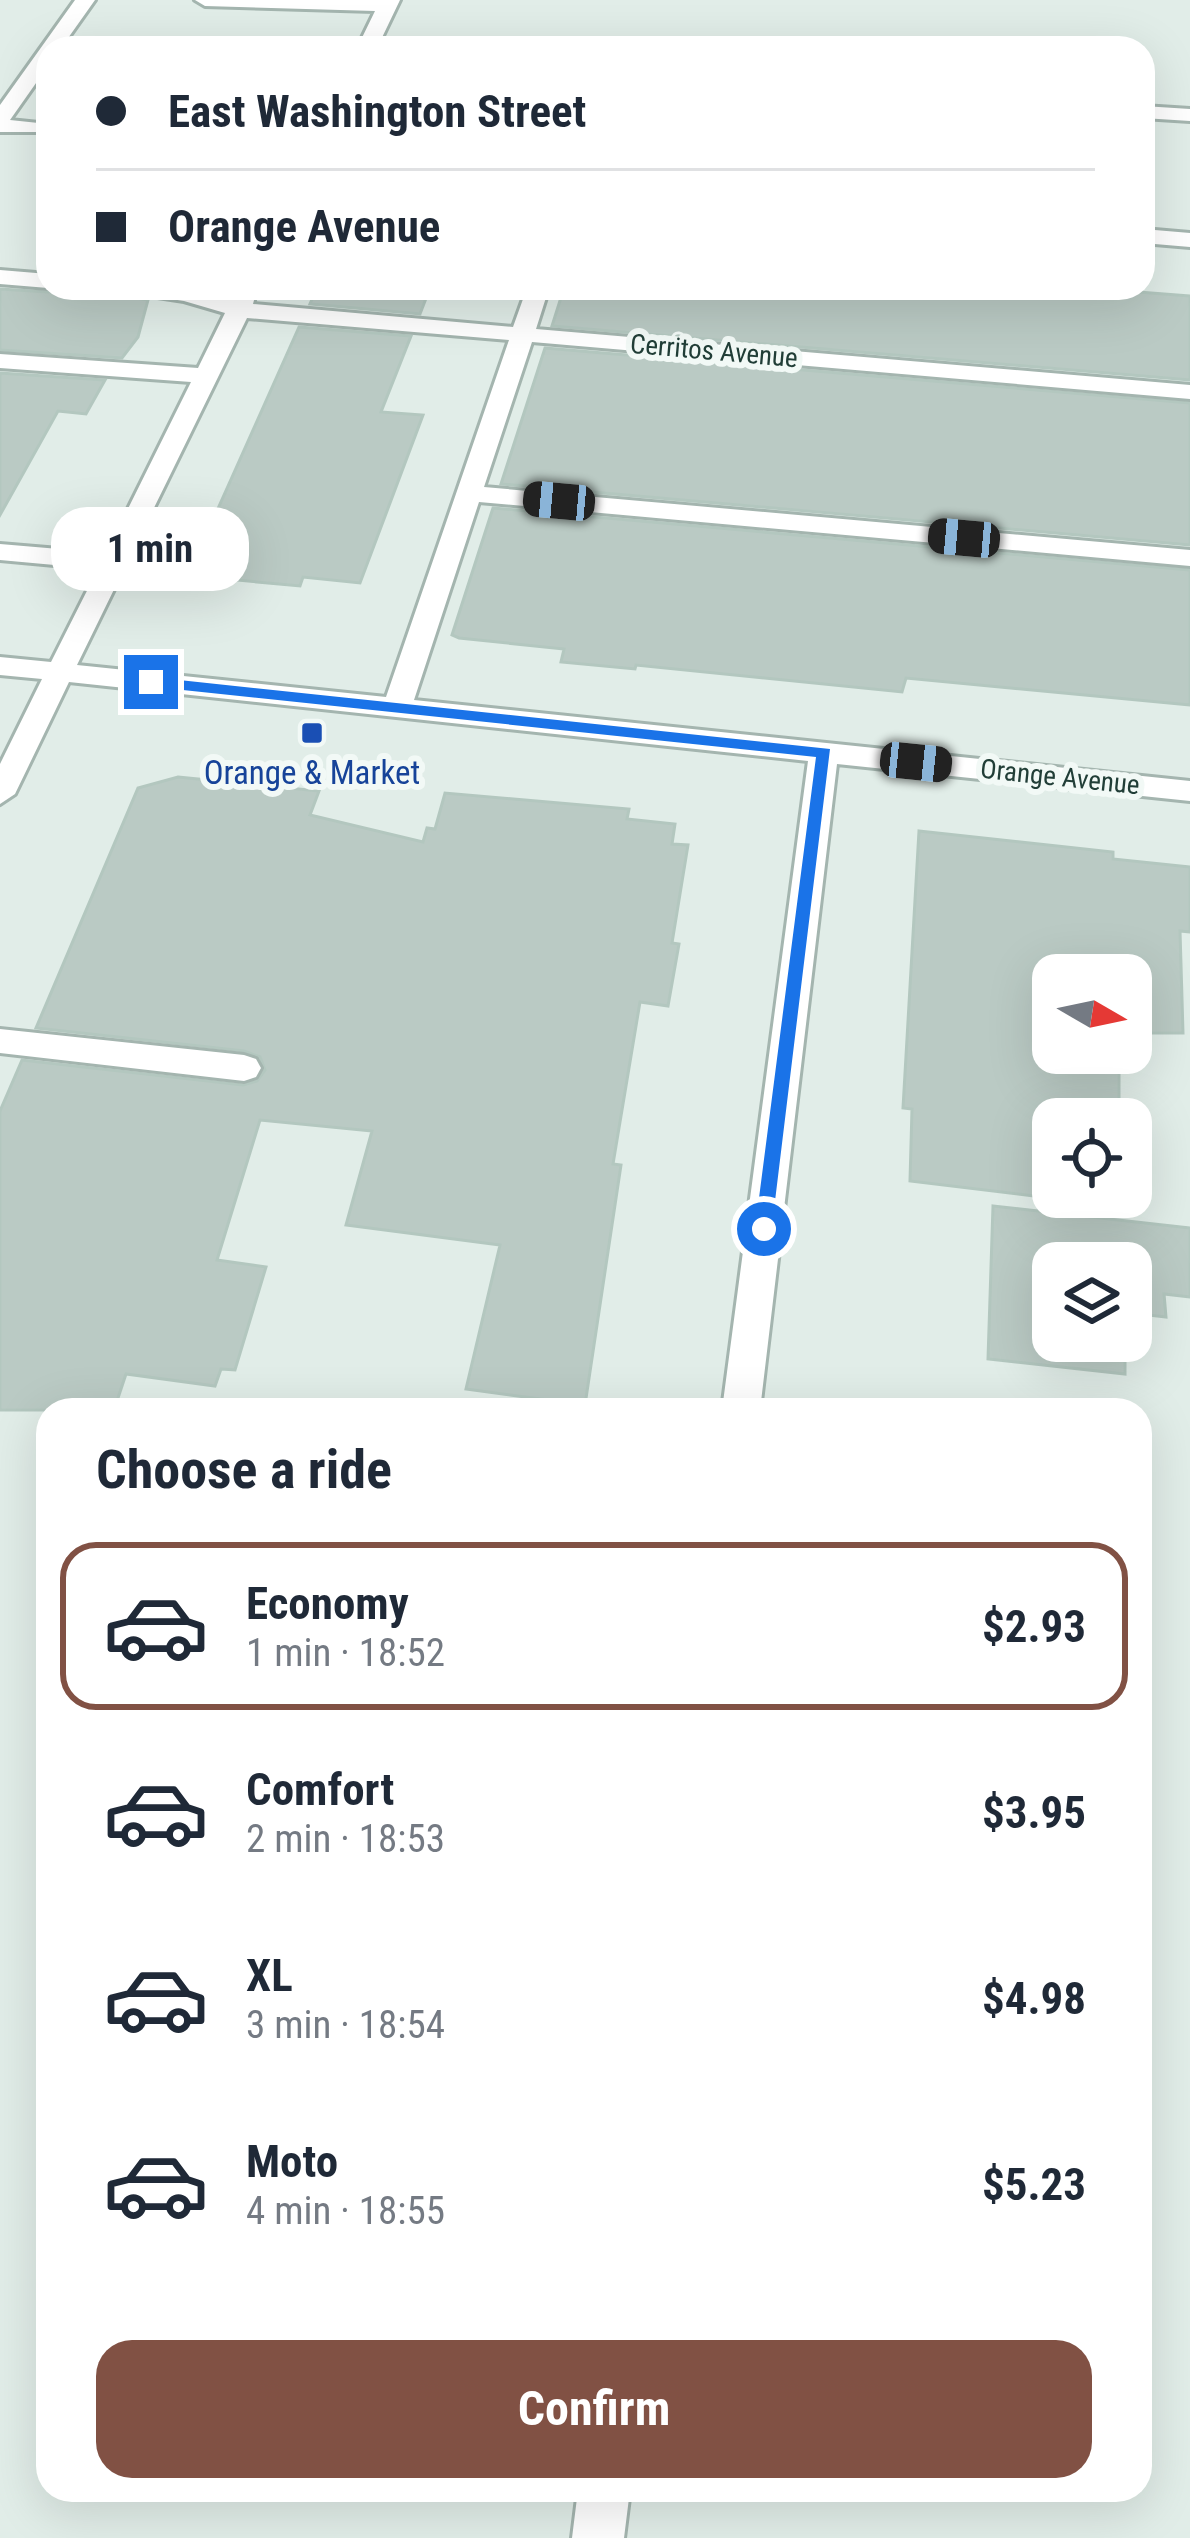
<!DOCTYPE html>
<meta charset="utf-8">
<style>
body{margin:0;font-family:"Roboto Condensed",sans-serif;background:#f6f6f7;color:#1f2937;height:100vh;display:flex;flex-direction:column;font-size:45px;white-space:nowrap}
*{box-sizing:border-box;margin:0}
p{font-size:39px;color:#747a83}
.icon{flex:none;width:66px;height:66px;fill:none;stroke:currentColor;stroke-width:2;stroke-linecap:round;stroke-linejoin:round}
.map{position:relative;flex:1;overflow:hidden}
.panel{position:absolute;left:36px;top:1398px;width:1116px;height:1104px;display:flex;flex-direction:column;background:#fff;border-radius:36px;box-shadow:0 12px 48px #0002}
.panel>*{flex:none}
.top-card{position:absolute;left:36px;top:36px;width:1119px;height:264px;border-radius:36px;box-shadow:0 12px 48px #0002;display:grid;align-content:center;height:264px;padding:0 60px;background:#fff}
.needle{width:78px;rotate:99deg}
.fabs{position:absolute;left:1032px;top:954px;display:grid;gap:24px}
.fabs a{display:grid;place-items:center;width:120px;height:120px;border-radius:24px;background:#fff;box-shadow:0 12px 48px #0002;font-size:60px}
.end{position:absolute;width:54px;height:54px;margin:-27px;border:15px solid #1a73e8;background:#fff;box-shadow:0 0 0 6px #fff}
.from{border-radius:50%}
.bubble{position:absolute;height:84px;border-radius:36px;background:#fff;box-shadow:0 12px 48px #0002;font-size:39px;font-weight:700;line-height:84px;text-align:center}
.car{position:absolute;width:36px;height:72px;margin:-36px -18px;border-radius:15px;box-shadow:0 0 9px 3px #0007;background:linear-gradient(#222 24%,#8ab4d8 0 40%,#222 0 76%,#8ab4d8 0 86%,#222 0)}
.top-card b{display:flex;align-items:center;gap:42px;height:114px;font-size:45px}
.top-card b+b{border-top:3px solid #e0e1e3}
.top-card i{width:30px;height:30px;background:#1f2937}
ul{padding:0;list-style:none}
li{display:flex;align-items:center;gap:36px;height:168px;margin:0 24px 18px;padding:0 36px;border:6px solid transparent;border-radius:36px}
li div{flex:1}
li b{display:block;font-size:45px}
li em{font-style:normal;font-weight:700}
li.on{border-color:#815144}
li>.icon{width:108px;height:108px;stroke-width:1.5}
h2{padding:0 60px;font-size:54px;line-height:144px}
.primary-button{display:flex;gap:24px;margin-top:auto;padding:24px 60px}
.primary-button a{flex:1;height:138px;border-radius:36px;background:#815144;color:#fff;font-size:48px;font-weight:700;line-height:138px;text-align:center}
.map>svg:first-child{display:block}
.building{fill:#bacac4;stroke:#b3c7bf;stroke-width:3}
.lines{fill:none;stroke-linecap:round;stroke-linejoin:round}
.minor-casing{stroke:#a4b5af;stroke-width:6}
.minor{fill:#fff;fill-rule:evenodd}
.route{fill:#1a73e8}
.transit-dot{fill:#1a4fb4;stroke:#f2f9f6;stroke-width:4.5}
.labels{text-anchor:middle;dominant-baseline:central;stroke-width:12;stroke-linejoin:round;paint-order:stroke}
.far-street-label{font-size:27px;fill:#213e37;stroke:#f2f9f6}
.transit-label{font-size:33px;fill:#164399;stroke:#f2f9f6}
</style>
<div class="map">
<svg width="1190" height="2538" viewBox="0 0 1190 2538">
<rect width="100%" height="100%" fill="#e1ede8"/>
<g class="building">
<path d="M52,288H124L130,297L148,300L138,337L122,358L0,350V289L48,292Z"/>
<path d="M317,288H430L420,314L310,304Z"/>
<path d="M564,288H1087L1190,296V380L552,326Z"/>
<path d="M299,327L411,336L381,412L423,415L360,583L303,577L300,586L194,576L204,540Z"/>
<path d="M545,348L1190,403V545L501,484Z"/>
<path d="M0,373L105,380L86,414L58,411L0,515Z"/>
<path d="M493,508L1190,570V705L906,678L902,692L636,665L635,669L561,662L564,649L459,638L452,635Z"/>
<path d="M178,777L319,791L310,815L423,842L427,828L435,829L445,793L629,809L627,819L675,824L672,844L688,845L672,943L679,944L668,1006L640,1002L613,1164L621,1165L585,1405L466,1389L500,1245L346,1225L372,1131L260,1120L217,1260L266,1267L235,1370L221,1369L215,1386L126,1374L114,1410H0V1111L22,1060L243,1085L257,1081L265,1070L260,1057L244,1051L36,1028L138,788Z"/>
<path d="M919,831L1113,852V859L1190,867V932L1180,931L1183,1033H1131V975H1053V1053H1119V1114L1045,1104L1042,1197L910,1181L912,1109L903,1108Z"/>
<path d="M993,1206L1190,1228V1297L1164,1294L1166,1317L1131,1313V1263H1053V1341H1125V1374L988,1359Z"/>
</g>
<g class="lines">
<defs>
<g id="minor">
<path d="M75,0H95L61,48H48V66L10,120L48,124V132H0V105Z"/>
<path d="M195,0H400L377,48H357L375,11L205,6Z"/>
<path d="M1143,106L1190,109V121L1143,118Z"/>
<path d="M1143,229L1190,233V247L1143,243Z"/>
<path d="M0,270L48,274V288L0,284Z"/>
<path d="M128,288H191L232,300L239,288H257L253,304L513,327L527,288H549L536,329L1190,385V399L532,342L484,487L1190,550V566L479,502L414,700L1190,781V801L837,764L760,1410H722L808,761L69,682L15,794L0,804V764L42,679L0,675V657L51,662L98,569L0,560V544L106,553L191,382L0,368V354L198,368L225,313L184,301L131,293ZM247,318L509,340L386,697L77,665Z"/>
<path d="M0,1029L244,1055L256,1059L261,1068L256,1077L244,1081L0,1053Z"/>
<path d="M578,2490H630L624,2538H572Z"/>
</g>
</defs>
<use href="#minor" class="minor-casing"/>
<use href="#minor" class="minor"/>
</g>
<path class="route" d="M151,677L830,749L771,1234H758L755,1229L816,757L145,686V679Z"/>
<rect class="transit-dot" x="300" y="721" width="24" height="24" rx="6"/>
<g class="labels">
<g class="far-street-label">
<text transform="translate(714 351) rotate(5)">Cerritos Avenue</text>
<text transform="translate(1060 777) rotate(6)">Orange Avenue</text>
</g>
<g class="transit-label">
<text x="312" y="772">Orange &amp; Market</text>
</g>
</g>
</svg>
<div class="fabs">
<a><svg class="needle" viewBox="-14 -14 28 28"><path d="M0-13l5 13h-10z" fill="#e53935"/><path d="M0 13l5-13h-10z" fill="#747a83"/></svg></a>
<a><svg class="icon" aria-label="locate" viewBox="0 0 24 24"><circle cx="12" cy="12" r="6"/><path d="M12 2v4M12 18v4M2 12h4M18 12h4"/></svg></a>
<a><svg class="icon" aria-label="layers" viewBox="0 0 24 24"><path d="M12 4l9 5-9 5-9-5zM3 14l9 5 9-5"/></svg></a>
</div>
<i class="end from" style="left:764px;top:1229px"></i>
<i class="end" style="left:151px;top:682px"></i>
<div class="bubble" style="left:51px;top:507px;width:198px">1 min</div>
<i class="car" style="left:559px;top:501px;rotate:275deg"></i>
<i class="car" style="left:964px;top:538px;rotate:275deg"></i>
<i class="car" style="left:916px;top:762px;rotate:96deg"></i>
<div class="top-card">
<b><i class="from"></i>East Washington Street</b>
<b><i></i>Orange Avenue</b>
</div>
<section class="panel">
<h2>Choose a ride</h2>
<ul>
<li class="on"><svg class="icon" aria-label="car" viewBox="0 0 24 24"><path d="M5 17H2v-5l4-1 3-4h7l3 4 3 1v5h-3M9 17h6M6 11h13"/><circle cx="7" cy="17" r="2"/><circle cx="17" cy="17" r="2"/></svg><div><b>Economy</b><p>1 min · 18:52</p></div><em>$2.93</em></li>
<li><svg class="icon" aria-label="car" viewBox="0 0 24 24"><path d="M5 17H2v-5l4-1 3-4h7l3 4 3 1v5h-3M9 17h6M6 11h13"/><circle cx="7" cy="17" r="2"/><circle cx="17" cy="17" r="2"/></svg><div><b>Comfort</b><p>2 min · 18:53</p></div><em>$3.95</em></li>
<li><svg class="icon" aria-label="car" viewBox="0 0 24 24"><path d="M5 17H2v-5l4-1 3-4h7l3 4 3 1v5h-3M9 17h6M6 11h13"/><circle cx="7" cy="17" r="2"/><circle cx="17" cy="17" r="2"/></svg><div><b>XL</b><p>3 min · 18:54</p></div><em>$4.98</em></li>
<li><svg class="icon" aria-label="car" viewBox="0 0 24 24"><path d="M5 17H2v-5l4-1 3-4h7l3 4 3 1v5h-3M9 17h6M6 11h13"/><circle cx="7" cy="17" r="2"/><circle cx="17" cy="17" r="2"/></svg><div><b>Moto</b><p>4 min · 18:55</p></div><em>$5.23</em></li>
</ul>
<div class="primary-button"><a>Confirm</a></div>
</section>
</div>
